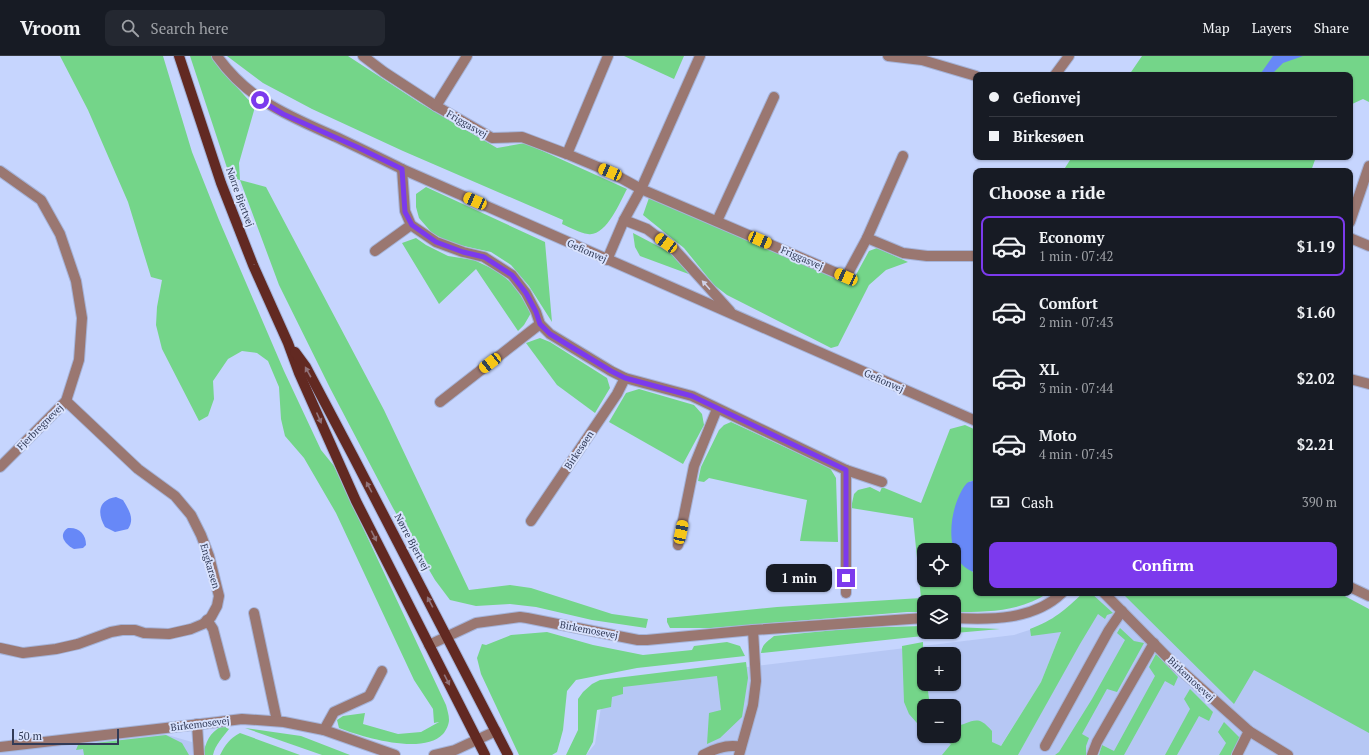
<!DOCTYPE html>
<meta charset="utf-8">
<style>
body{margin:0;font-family:"PT Serif",serif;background:#242831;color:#f1f3f6;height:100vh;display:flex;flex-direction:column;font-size:15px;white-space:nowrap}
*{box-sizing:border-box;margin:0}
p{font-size:13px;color:#9ea1a6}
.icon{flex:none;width:22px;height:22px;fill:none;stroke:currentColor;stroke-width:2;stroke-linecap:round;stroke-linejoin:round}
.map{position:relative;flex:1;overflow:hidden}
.side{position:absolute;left:973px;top:112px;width:380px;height:428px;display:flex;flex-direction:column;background:#171b24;border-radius:8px;box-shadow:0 1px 3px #0004}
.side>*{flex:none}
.banner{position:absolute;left:973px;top:16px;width:380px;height:88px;border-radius:8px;box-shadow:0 1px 3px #0004;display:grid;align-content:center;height:88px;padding:0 16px;background:#171b24}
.controls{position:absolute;left:917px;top:487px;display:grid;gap:8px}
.controls a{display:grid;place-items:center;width:44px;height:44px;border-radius:8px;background:#171b24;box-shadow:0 1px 3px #0004;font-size:20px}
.scale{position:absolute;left:12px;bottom:10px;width:107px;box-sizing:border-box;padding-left:4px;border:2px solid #323b57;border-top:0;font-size:11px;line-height:14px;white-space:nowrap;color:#323b57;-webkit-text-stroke:3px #d8e2fe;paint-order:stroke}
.end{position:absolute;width:18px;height:18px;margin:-9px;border:5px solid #7c3aed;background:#fff;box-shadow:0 0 0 2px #fff}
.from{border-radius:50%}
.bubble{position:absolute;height:28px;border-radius:8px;background:#171b24;box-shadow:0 1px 3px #0004;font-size:13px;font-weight:700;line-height:28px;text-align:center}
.car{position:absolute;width:12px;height:24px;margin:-12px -6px;border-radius:5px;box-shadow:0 0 3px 1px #0007;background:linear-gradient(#f5c518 24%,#345 0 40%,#f5c518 0 76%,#345 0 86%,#f5c518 0)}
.banner b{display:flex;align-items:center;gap:14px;height:38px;font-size:15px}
.banner b+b{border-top:1px solid #363941}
.banner i{width:10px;height:10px;background:#f1f3f6}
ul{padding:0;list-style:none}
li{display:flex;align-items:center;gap:12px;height:60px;margin:0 8px 6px;padding:0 8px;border:2px solid transparent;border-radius:8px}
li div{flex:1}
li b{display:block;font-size:15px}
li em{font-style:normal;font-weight:700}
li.on{border-color:#7c3aed}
li>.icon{width:36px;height:36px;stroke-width:1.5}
h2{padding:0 16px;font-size:18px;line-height:48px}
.pay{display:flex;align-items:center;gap:10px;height:44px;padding:0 16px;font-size:15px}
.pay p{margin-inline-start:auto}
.primary-button{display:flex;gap:8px;margin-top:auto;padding:8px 16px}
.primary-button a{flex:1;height:46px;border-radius:8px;background:#7c3aed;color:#fff;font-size:16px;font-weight:700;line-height:46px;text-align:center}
header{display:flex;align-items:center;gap:24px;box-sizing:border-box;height:56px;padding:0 20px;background:#171b24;border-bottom:1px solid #363941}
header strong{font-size:19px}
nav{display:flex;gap:22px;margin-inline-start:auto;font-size:14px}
.search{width:280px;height:36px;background:#242831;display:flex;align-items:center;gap:10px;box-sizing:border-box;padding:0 14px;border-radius:8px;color:#9ea1a6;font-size:15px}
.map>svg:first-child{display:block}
.built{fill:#b6c7f4;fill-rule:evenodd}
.green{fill:#74d589;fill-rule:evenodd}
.water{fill:#6788f7}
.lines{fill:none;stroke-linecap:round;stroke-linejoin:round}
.minor-casing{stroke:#a5b3d9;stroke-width:12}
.major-casing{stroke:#a5b3d9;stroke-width:12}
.minor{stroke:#9a7771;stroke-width:10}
.major{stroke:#622922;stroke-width:10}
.oneway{fill:#cfd2e9}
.oneway2{fill:#91737a}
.route{stroke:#7c3aed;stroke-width:5}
.labels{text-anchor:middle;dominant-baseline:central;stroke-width:4;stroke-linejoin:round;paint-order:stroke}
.street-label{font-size:10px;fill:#323b57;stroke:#d8e2fe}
</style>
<header>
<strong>Vroom</strong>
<div class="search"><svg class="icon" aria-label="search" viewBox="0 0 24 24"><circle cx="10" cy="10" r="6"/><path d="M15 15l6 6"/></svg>Search here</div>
<nav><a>Map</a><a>Layers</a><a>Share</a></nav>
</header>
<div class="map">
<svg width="1369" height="699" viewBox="0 0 1369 699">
<rect width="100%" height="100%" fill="#c6d5fe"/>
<g class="built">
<path d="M1085,537H1152L1369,657V699H1018L1079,588L1061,576L1041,626L995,699H586L595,688L602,645L621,626L1014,579L1042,570L1063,557ZM924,598H954V628H924ZM924,650H954V680H924Z"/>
<path d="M164,678L206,690L207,699H0V696Z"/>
</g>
<g class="green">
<path d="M60,0H163L192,96L219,164L284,315L321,394L334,410L446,649C447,653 449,659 449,664C449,668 446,675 443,678C423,699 365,682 339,672L337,664L343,660L365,657L363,668L398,678L421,676L439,666L434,667L433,653L414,624L336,457L304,402L285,380L281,363L279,331L268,305L257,297L242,295L228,303L213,325L214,343L208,360L199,365L162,293L156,269L157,251L162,224L151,221L128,146L88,54Z"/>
<path d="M190,0H212L222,15L255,51L239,107L240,124L266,131L384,354L469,534L510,529L531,532L612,558L648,563L646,572L592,564L536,551L510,548L476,550L450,544L435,524L393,452L330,332L279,229L240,124L230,121Z"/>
<path d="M227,0H348L420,47L497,92L525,87L627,133C620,146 606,181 588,178C580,177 569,171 562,168L563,164L403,95L312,53L263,27Z"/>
<path d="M624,0H684L674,23Z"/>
<path d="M1142,0H1369V46L1363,43L1350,49V19H1129Z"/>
<path d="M1072,101H1316L1311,115H1063Z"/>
<path d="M426,131L545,186L552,266L529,230L511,209L491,196L450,187L432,177L419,162L416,151V138Z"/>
<path d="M650,139L851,228L869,195L877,192L908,206L886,214L869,229L838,290L831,292L727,239L714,229L684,192L643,159Z"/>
<path d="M633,177L675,199L694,220L640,200L635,191Z"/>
<path d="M416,182L426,189L448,200L474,204L497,215L515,230L531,257L524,269L518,275L476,213L439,248L402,187Z"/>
<path d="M540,282L550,286L607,322L610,332L595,357L557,329L526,287Z"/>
<path d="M639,333L694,349L702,358L704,369L683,408L609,366L626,337Z"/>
<path d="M731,366L830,412L836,422L838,486L800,485L807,444L709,422L704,426L698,425L701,411L719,374L724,369Z"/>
<path d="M965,369L976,374V424L969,426L972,516L976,517V537H1048C1019,556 988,556 954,556V546H924V556H907L711,572H670L667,566V562L777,551L921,542L913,462L851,452L854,438L858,434L870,431L880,436L882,431L921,447L950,373ZM924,494H954V524H924Z"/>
<path d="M1083,537H1091L1113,557L1107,559L1105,563L1098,558L1080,588L1018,699H942L951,688L934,680H954V670C963,671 973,661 982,666C986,668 989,672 992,675V686L1001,690L1041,626L1061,576L1031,580L1030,573C1054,564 1065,554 1083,537Z"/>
<path d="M1122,537H1339L1369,553V677L1254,614L1234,648Z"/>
<path d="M923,570V580L761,597C762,588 768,585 774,580L856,572Z"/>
<path d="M954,571L1000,573L933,579V576H954Z"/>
<path d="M1120,572L1134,585L1144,587L1117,636L1107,633L1082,678L1089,682L1086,690V699H1055L1059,696L1092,643L1125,584L1117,577Z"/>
<path d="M547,576L593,589L643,599L692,594L694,590L727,586L740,590L745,600L637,612L576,624L567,635L563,674L557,696L552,699H519L481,618L477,602L482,588L486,589L511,579Z"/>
<path d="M923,586L924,628H927L930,650H924V675L909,658L904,646L902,590Z"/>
<path d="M1156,598L1178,621L1174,630L1165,625L1124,699H1099L1102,689L1114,695L1155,620L1149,611Z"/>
<path d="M746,606L748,622L742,661L720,682L707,688L709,657L721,654L717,620L623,631V638L612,641L611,651L597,654L593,686L586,699H566L578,674V643L583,636L592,628L600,624Z"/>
<path d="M1190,633L1213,656L1209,665L1199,660L1177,699H1165L1190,653L1184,643Z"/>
<path d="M1224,666L1241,683L1232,699H1219L1226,687L1218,676Z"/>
<path d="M222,670H224L229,673C223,681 215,689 213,699H203C206,686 209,677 222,670Z"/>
<path d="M245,672L301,680L350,699H322Z"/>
<path d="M240,677L300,699H220C225,689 230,682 240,677Z"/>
<path d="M166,679L182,687L189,699H84L83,693L76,694L78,689Z"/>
</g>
<g class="water">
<path d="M1273,0H1303L1283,7L1271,19H1261V17Z"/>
<path d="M976,424V517C945,507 948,464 959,440C961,436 963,431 967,427C970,425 973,425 976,424Z"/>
<path d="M116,441L123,444C129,454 135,463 128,473L115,476L105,471C97,457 98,444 116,441Z"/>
<path d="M68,472C79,471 86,478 86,489L83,492L74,493C66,489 57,479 68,472Z"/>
</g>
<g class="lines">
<defs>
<g id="minor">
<path d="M217,0C248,44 289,60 336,81C359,92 380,102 402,113L976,365"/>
<path d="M363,0L384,16L436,50L492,82L522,81L567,98L610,116L641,133L846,221L867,182L903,100"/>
<path d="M888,0L922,4L976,20"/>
<path d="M1055,19L1069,0"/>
<path d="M436,50L467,0"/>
<path d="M567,98L608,0"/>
<path d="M402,113L405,155L411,169L436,186L463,196L484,201L512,219L526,237L536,256L540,268L550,278L611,315L625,322L692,340L846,414L882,426"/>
<path d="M0,115L41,144L60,178L76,225L82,262L79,304L66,345L0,411"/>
<path d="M624,164L647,173L675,194L730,255"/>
<path d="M717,165L774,41"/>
<path d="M1350,166L1369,110"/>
<path d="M867,182L903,197L927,200H976"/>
<path d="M1350,182L1369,190"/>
<path d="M375,195L411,169"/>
<path d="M607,204L624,164L641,133L700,0"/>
<path d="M1350,323L1369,328"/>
<path d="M440,346L540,268"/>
<path d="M846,414V537"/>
<path d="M531,465L617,338L625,322"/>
<path d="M678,489L694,410L717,353"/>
<path d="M1350,531L1369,540"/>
<path d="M1104,537L1174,608L1249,675L1288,699"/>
<path d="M254,557L277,665"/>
<path d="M954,562C991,564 1034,564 1062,537"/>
<path d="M207,564L213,573L225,619"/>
<path d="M429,589L476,567L520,561L527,562L638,584H647L753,574L924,562"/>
<path d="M0,592L23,597L56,593L78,588L111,576L122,574H135L144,577L169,578L191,573L203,568L211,561L217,550L219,540L209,500L201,479L191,459L175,440L138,413L66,345"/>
<path d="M197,668L199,699"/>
<path d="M324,674L334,656L369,640L382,615"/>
<path d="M1045,690L1109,574L1122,555"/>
<path d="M0,691L218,666L242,663L284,666L324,674L395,699"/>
<path d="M434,699L455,694L496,675"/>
<path d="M703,699C714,693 728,688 741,691"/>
<path d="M739,699L753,649L756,625L753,574"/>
<path d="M1092,699L1097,686L1154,587"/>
<path d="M1237,699L1249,675"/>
</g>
<g id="major">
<path d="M179,0L221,127L253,209L288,287L299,317L356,445L485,699"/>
<path d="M295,296L306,311L353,400L508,699"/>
</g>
</defs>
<use href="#minor" class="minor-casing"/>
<use href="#major" class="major-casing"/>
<use href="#minor" class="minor"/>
<use href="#major" class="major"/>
</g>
<defs><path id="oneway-solid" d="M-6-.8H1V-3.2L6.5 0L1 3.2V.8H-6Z"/></defs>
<use class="oneway" href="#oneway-solid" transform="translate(706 229) rotate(-132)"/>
<g class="oneway2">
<use href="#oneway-solid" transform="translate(308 316) rotate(-119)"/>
<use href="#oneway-solid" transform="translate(319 362) rotate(66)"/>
<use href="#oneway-solid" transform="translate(369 431) rotate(-118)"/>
<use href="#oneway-solid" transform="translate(374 480) rotate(63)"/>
<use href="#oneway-solid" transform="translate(430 546) rotate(-118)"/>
<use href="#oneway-solid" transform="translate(447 624) rotate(63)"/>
</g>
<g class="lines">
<path class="route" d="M260,44L283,58L357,91L402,113L405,156L412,169L436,186L463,196L484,201L512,219L526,237L536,256L540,268L550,278L611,315L625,322L692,340L846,414V522"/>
</g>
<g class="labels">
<g class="street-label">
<text transform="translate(467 68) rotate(30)">Friggasvej</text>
<text transform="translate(240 141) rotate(70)">Nørre Bjertvej</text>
<text transform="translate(587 195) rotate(24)">Gefionvej</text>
<text transform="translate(802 202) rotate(23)">Friggasvej</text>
<text transform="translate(884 325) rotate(24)">Gefionvej</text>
<text transform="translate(40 371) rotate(-45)">Fjerbregnevej</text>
<text transform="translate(579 394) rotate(-56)">Birkesøen</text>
<text transform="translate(412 486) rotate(62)">Nørre Bjertvej</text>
<text transform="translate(210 510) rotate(74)">Engkarsen</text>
<text transform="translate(589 574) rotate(11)">Birkemosevej</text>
<text transform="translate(1191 623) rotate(43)">Birkemosevej</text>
<text transform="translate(200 668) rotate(-7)">Birkemosevej</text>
</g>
</g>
</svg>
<div class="controls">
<a><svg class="icon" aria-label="locate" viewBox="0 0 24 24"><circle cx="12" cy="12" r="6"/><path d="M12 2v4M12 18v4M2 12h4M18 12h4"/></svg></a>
<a><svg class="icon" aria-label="layers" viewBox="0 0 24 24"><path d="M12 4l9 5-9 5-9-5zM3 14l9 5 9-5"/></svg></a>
<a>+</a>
<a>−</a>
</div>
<div class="scale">50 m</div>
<i class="end from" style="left:260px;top:44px"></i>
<i class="end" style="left:846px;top:522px"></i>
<div class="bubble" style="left:766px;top:508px;width:66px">1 min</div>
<i class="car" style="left:610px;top:116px;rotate:293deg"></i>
<i class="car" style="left:475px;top:145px;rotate:294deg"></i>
<i class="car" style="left:760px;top:184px;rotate:113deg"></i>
<i class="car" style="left:666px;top:187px;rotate:306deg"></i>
<i class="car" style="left:846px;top:221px;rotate:294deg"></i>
<i class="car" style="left:490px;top:307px;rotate:232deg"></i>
<i class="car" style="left:681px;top:476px;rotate:12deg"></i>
<div class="banner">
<b><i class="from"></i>Gefionvej</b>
<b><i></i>Birkesøen</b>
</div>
<section class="side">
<h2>Choose a ride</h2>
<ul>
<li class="on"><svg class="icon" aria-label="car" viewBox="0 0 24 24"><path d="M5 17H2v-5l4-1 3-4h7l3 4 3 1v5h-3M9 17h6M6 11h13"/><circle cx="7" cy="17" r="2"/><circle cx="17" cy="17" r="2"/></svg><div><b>Economy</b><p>1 min · 07:42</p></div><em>$1.19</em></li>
<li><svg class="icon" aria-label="car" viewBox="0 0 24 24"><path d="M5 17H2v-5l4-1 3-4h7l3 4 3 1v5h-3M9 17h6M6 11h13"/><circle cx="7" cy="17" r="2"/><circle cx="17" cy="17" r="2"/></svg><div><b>Comfort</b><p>2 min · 07:43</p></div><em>$1.60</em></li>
<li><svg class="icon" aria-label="car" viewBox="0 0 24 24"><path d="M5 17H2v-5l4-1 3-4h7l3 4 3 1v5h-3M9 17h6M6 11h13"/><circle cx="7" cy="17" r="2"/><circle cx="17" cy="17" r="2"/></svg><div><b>XL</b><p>3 min · 07:44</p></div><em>$2.02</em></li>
<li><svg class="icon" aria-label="car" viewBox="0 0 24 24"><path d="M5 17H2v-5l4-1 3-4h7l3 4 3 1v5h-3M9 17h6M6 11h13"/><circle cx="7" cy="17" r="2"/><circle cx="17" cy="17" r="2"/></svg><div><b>Moto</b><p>4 min · 07:45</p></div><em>$2.21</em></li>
</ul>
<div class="pay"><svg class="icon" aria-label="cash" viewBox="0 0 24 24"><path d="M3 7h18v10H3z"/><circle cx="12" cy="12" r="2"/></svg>Cash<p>390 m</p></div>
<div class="primary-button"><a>Confirm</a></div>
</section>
</div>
